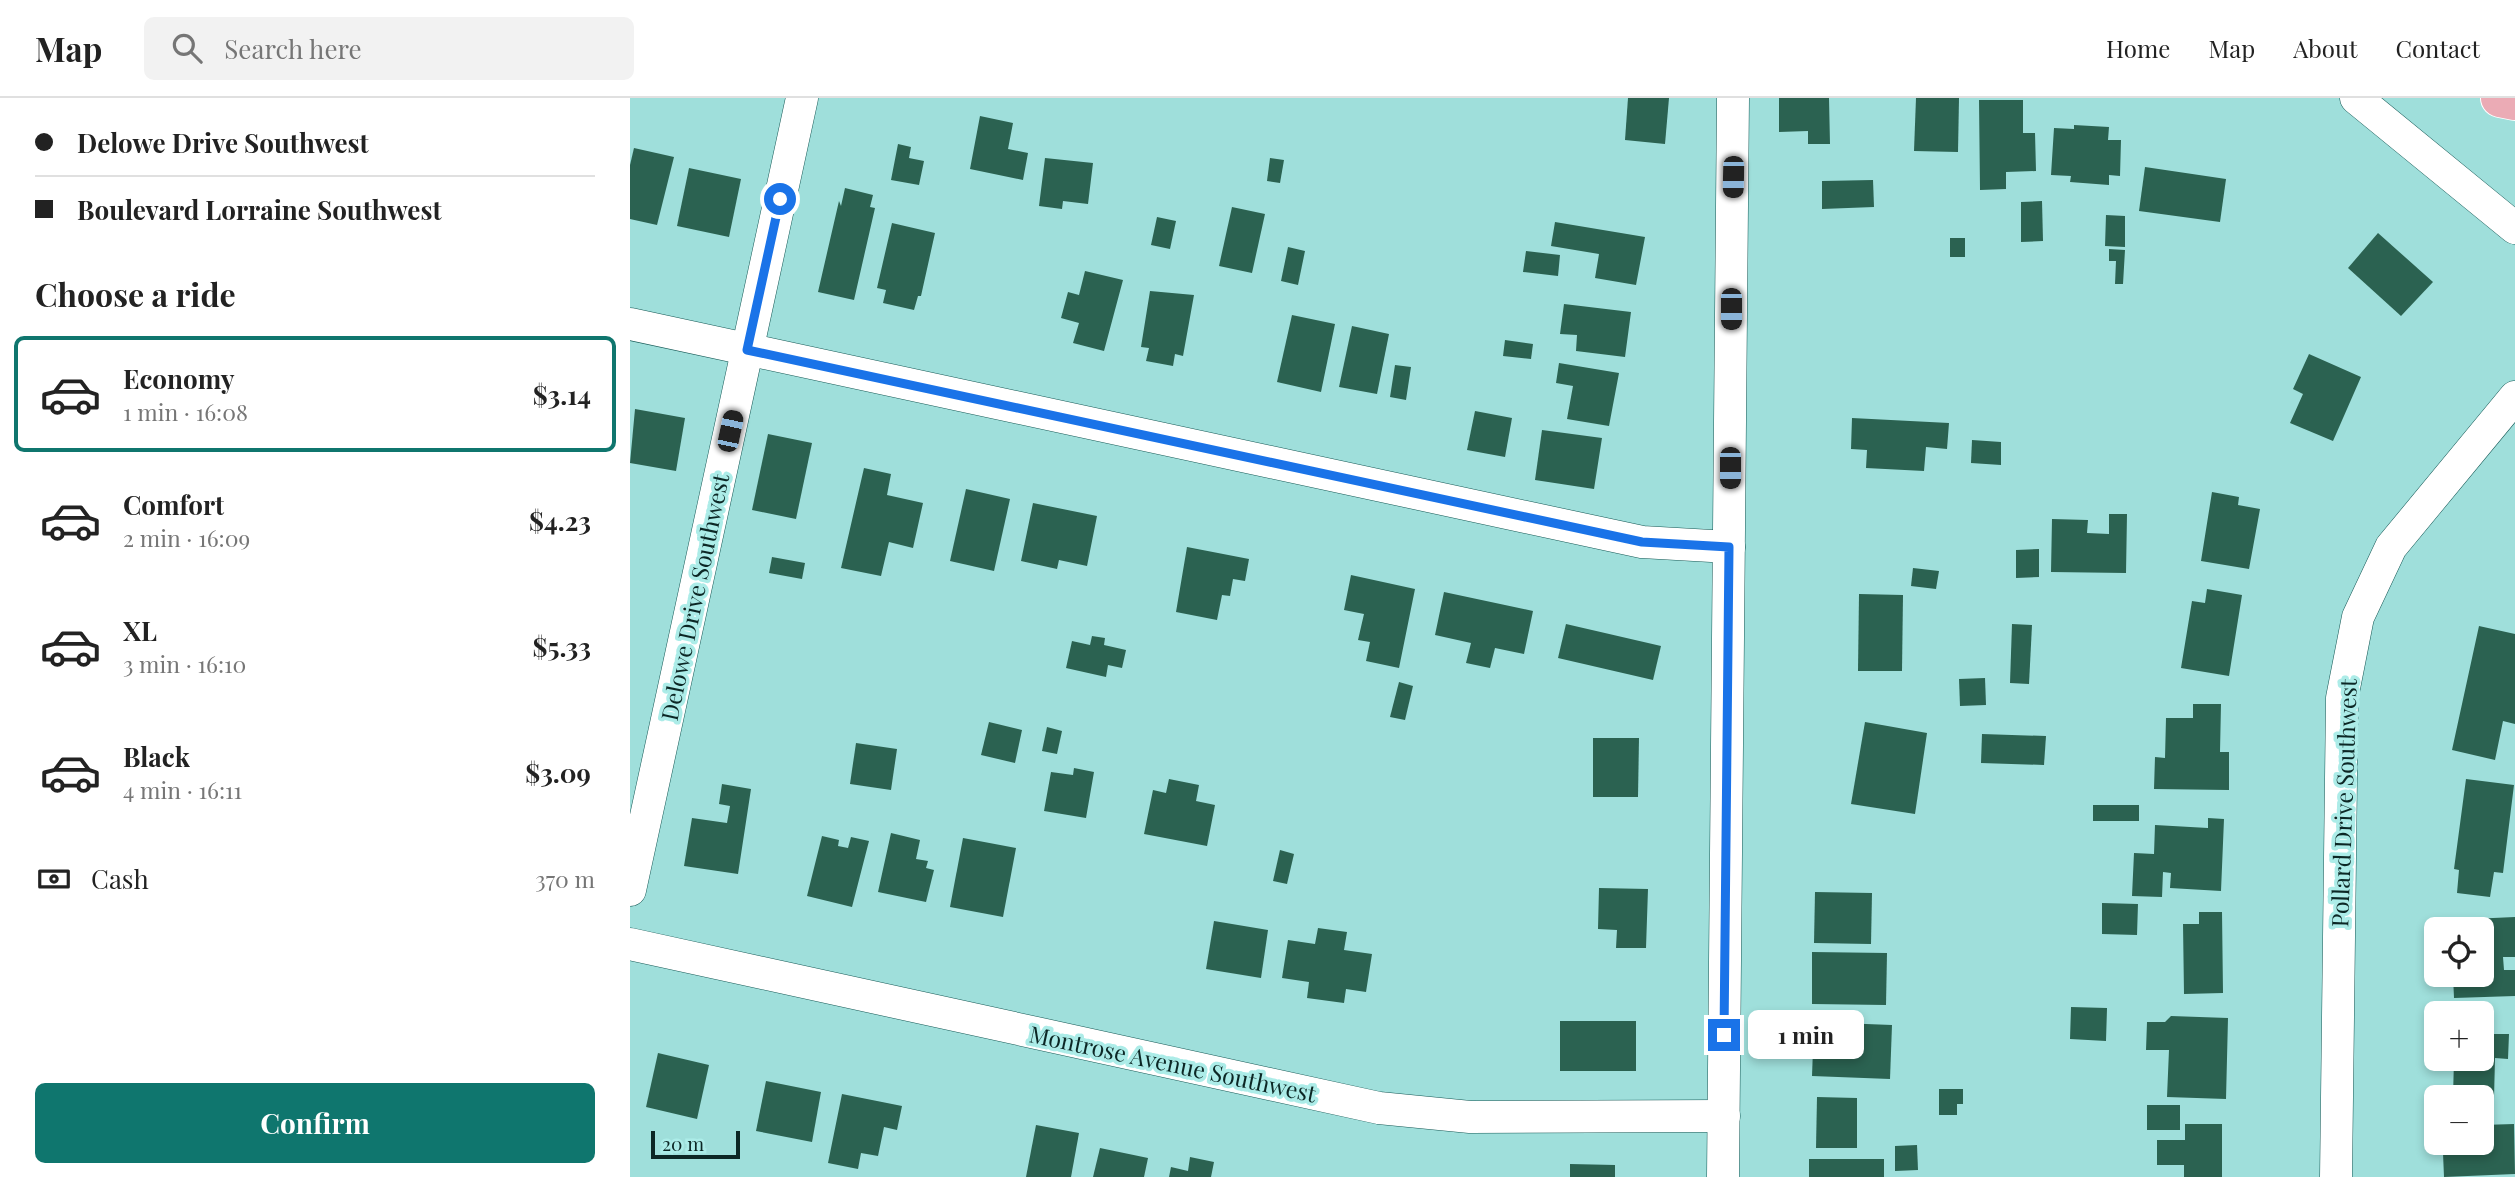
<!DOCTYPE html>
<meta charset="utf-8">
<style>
body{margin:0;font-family:"Playfair Display",serif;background:#f2f2f2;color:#222;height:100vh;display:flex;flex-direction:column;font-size:26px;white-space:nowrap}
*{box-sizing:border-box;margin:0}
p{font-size:23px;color:#767676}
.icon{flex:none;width:38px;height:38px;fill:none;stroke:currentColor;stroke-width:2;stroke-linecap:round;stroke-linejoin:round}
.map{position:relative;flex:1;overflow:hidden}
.panel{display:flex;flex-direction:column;background:#fff;width:630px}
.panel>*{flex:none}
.top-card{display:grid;align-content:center;height:154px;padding:0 35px;background:#fff}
.controls{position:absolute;left:1794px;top:819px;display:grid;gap:14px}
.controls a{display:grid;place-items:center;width:70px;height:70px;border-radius:10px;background:#fff;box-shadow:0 4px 10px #0003;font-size:35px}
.scale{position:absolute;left:21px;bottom:18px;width:89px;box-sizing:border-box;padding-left:7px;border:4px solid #0c2725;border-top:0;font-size:19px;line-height:24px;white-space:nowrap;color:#0c2725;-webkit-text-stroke:5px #acece8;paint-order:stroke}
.end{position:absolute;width:32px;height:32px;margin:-16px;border:9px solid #1a73e8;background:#fff;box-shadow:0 0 0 4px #fff}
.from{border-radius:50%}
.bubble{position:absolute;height:49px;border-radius:10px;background:#fff;box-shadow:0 4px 10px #0003;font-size:23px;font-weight:700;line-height:49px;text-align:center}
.car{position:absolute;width:21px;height:42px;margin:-21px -10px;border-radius:9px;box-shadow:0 0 5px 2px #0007;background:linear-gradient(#222 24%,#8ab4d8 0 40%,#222 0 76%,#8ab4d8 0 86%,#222 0)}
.top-card b{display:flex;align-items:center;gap:24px;height:66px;font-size:26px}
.top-card b+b{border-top:2px solid #e0e0e0}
.top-card i{width:18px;height:18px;background:#222}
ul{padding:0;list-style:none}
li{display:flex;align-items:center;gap:21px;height:116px;margin:0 14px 10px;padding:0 21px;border:4px solid transparent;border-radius:10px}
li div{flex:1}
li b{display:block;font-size:26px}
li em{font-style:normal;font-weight:700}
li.on{border-color:#0f766e}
li>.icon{width:63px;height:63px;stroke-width:1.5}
h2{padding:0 35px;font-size:32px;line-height:84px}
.pay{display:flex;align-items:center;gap:18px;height:77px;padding:0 35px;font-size:26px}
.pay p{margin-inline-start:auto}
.action{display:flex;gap:14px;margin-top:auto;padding:14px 35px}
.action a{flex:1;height:80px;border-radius:10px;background:#0f766e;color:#fff;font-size:28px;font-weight:700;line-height:80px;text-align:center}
header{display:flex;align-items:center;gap:42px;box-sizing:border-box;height:98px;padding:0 35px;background:#fff;border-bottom:2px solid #e0e0e0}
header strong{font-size:33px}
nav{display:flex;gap:38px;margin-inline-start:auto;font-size:24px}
.search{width:490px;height:63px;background:#f2f2f2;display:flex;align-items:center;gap:18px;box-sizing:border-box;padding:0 24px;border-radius:10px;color:#767676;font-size:26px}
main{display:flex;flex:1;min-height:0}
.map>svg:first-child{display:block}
.building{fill:#2b6251}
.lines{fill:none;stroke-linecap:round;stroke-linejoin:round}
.minor-casing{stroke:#165956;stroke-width:33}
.major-casing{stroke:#fff;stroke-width:40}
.minor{stroke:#fff;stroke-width:32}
.major{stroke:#ebabb5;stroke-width:38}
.route{stroke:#1a73e8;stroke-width:9}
.labels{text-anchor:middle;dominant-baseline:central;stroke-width:7;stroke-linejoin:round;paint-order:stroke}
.street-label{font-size:23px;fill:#0c2725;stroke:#acece8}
</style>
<header>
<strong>Map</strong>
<div class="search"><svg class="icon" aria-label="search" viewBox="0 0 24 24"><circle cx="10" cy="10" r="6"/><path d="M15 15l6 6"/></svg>Search here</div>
<nav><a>Home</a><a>Map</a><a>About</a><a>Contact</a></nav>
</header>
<main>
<section class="panel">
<div class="top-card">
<b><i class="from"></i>Delowe Drive Southwest</b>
<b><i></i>Boulevard Lorraine Southwest</b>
</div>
<h2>Choose a ride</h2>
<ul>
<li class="on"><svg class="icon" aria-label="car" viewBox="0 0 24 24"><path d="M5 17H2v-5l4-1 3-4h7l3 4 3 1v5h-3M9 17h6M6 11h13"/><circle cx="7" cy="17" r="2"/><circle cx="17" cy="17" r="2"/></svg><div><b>Economy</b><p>1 min · 16:08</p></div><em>$3.14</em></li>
<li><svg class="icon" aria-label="car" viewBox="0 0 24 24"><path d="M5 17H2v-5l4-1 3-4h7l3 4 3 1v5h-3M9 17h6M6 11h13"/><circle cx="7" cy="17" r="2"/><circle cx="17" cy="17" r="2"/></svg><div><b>Comfort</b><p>2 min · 16:09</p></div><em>$4.23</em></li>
<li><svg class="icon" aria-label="car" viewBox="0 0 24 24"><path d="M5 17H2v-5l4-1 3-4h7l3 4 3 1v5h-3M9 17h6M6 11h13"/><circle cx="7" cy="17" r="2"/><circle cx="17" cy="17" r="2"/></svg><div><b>XL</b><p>3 min · 16:10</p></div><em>$5.33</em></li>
<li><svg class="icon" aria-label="car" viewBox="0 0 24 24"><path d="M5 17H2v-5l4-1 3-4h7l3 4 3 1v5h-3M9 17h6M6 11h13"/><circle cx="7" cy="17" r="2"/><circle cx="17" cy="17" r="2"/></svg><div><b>Black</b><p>4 min · 16:11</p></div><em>$3.09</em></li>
</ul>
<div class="pay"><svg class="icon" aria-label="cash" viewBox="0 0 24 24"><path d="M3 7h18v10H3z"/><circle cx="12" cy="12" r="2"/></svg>Cash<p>370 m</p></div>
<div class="action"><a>Confirm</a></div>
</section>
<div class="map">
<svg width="1885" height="1079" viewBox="0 0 1885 1079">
<rect width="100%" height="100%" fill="#9fdfdb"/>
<g class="building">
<path d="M998,0H1039L1035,46L995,42Z"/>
<path d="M1149,0H1199L1200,46H1178V33L1149,34Z"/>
<path d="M1286,0H1329L1328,54L1284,53Z"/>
<path d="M1349,2H1393V35H1405L1406,73L1376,74V91L1350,92Z"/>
<path d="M350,18L383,25L378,51L398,55L393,82L340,71Z"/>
<path d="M1444,27L1479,29L1478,42H1491L1490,78L1479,77V87L1440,84L1441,78L1421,77L1424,30L1444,31Z"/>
<path d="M268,46L281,49L279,60L294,63L289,87L261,82Z"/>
<path d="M4,50L44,59L27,127L0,121V67Z"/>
<path d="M415,60L463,65L458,106L433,103L432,111L409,108Z"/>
<path d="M640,60L654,62L650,85L637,83Z"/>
<path d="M1515,69L1596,81L1590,124L1509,113Z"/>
<path d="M59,70L111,81L99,139L47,128Z"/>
<path d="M1243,82L1244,109L1192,111V83Z"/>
<path d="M215,90L243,97L240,109L245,110L224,202L188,194L209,103L211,108Z"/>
<path d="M1412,103L1413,143L1391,144V104Z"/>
<path d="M602,109L635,116L622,175L589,168Z"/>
<path d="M1476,117L1495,118V149L1475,148Z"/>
<path d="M527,119L546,123L540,151L521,147Z"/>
<path d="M925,124L1015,139L1006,187L965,180L969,156L921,148Z"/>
<path d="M262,125L305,135L291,198H288L284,212L253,205L256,192L247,190Z"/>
<path d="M1748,135L1803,184L1771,218L1718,170Z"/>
<rect x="1320" y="140" width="15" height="19"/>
<path d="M658,149L675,153L668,187L651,183Z"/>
<path d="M1479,151L1495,152L1493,186H1485L1486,163H1479Z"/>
<path d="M896,153L930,157L928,178L893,174Z"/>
<path d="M455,173L493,182L474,253L443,245L449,225L431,220L438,194L449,197Z"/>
<path d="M520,193L564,197L553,258L545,256L543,268L516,263L519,250L511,249Z"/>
<path d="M934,206L1001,214L995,259L946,253L947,237L930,236Z"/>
<path d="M662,217L705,226L691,294L647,284Z"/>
<path d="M722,228L759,236L747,296L709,289Z"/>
<path d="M875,242L903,246L901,261L873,258Z"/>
<path d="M1679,256L1731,279L1703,343L1660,325L1673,296L1663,291Z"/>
<path d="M929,265L989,275L979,328L937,321L943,288L926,285Z"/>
<path d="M765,267L781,269L776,302L760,299Z"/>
<path d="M5,311L55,320L46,373L0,365Z"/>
<path d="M845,313L882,320L875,359L837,352Z"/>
<path d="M1222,320L1319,325L1317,351L1296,349L1294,373L1236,370L1237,352L1221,351Z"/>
<path d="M912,332L972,340L964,391L905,382Z"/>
<path d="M138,336L182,345L166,421L122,412Z"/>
<path d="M1342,342L1371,344V367L1341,365Z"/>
<path d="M234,370L261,376L257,397L293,405L283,450L259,444L251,478L211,470Z"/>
<path d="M336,391L380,401L364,473L320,463Z"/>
<path d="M1582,394L1609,399L1608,407L1630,411L1619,471L1571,463Z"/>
<path d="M403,405L467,418L457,468L429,462L427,471L391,463Z"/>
<path d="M1479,416H1497L1496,475L1421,474L1422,421L1458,422L1457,435L1479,436Z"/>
<path d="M557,449L619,461L615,483L603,481L600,498L592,497L587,522L546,514Z"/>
<path d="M1409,451V479L1386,480V452Z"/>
<path d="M142,459L175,465L172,481L139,475Z"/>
<path d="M1283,470L1309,473L1306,491L1281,488Z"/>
<path d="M721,477L785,491L769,570L736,563L740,544L728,542L734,516L714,512Z"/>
<path d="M1577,491L1612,497L1599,578L1551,570L1562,503L1575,505Z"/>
<path d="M814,494L903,513L894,556L865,550L860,570L836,565L841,545L805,537Z"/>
<path d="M1229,496L1273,497L1272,573H1228Z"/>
<path d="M936,526L1031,548L1023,582L928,560Z"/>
<path d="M1382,526L1402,527L1399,586L1380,585Z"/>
<path d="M1849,528L1885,536V626L1873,623L1865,662L1822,652Z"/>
<path d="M462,538L475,540L474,547L496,552L492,570L478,567L476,579L436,570L442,543L460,547Z"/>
<path d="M1355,580L1356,607L1330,608L1329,581Z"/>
<path d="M769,584L783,588L775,622L760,619Z"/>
<path d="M1563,606H1591L1590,654H1599V692L1524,691L1525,659L1535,660L1536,620H1563Z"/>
<path d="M359,624L392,632L385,665L351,657Z"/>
<path d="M1235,624L1297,635L1285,716L1221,706Z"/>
<path d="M417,629L432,633L427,656L412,653Z"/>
<path d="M1352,636L1416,638L1414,667L1351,665Z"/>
<path d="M963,640H1009L1008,699H963Z"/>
<path d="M226,645L267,651L261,692L220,686Z"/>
<path d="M444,670L464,674L456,720L414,713L421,674L443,677Z"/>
<path d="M539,681L569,687L566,703L585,707L577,748L514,736L523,692L536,695Z"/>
<path d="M1836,681L1884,687L1873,775L1864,774L1860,799L1827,795L1829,772L1824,771Z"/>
<path d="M92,686L121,691L108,776L54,768L62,720L97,725L100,708L89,706Z"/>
<rect x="1463" y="707" width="46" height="16"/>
<path d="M1578,720L1594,721L1591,793L1540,790L1541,775L1533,774L1532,799L1502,798L1504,755L1524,756L1525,727L1578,730Z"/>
<path d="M261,735L290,742L286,761L298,763L296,770L304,772L296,804L248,794Z"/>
<path d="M192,738L209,742L208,748L218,750L221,739L239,743L222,809L177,798Z"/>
<path d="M333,740L386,750L373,819L320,809Z"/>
<path d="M650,752L664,756L657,786L643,783Z"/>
<path d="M969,790L1018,791L1016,850H986L987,832L968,831Z"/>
<path d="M1185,794L1242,795L1241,846L1184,845Z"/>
<path d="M1472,805L1508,806L1507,837L1472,836Z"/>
<path d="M1569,814H1592L1593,895L1554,896L1553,826H1569Z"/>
<path d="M1885,819V859H1873L1874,872H1885V898L1824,900L1823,877H1852V831H1841V821Z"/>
<path d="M584,823L638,832L631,880L576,871Z"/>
<path d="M688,830L717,834L714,852L742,856L736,894L716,891L714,905L677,900L679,884L652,880L658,842L685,846Z"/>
<path d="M1182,854L1257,855L1256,907L1182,906Z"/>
<path d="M1441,909L1477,910L1476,943L1440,941Z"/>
<path d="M1541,918L1598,920L1596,1001L1537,999L1539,952H1516L1517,924H1535Z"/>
<path d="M1852,921H1860V936H1879L1878,961L1865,960L1864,1001L1823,999L1824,961H1852Z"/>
<rect x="930" y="923" width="76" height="50"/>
<path d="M1184,924L1262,927L1260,981L1182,978Z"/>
<path d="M28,955L79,967L67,1021L16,1009Z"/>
<path d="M136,983L191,994L182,1044L126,1033Z"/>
<path d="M1309,991H1333V1006H1327V1017H1309Z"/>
<path d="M212,996L272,1008L267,1032L254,1029L248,1058L231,1055L228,1071L198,1065Z"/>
<path d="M1187,999L1227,1000V1050H1186Z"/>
<rect x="1517" y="1007" width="33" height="25"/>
<path d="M1555,1026H1592V1079H1554V1067H1527V1042H1555Z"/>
<path d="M1884,1026L1885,1076L1814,1079L1813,1055L1832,1054V1045H1852V1027Z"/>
<path d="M406,1027L449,1035L441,1079H396Z"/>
<path d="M1287,1047L1288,1072L1265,1073V1048Z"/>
<path d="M470,1050L518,1060L514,1079H463Z"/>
<path d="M560,1059L584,1064L581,1079H539L541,1069L558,1073Z"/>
<rect x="1179" y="1061" width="75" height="18"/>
<path d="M940,1066L985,1067V1079H940Z"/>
</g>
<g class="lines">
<defs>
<g id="minor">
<path d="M1726,0L1885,130"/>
<path d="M0,226L1012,444L1099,449"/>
<path d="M0,792L172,0"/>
<path d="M0,846L749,1010L840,1019L1094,1018"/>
<path d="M1093,1079L1103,0"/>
<path d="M1706,1079L1712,600L1728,519L1761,449L1885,299"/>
</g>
<path id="major" d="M1870,0L1885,3"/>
</defs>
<use href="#minor" class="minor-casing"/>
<use href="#major" class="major-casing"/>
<use href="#minor" class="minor"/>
<use href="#major" class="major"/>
</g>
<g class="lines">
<path class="route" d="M150,101L117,252L1012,444L1099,449L1094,937"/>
</g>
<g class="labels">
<g class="street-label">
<text transform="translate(64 499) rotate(-78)">Delowe Drive Southwest</text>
<text transform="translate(1713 705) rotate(-88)">Pollard Drive Southwest</text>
<text transform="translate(543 965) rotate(12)">Montrose Avenue Southwest</text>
</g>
</g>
</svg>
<div class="controls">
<a><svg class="icon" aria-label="locate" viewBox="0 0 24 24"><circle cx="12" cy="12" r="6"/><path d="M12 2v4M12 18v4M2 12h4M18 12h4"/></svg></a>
<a>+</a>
<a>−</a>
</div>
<div class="scale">20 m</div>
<i class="end from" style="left:150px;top:101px"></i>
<i class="end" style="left:1094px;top:937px"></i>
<div class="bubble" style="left:1118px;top:912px;width:116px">1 min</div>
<i class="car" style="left:1103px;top:79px;rotate:181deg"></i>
<i class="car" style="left:1101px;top:211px;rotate:180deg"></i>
<i class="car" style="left:100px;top:333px;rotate:12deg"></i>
<i class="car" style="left:1100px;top:370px;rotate:180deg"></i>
</div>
</main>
